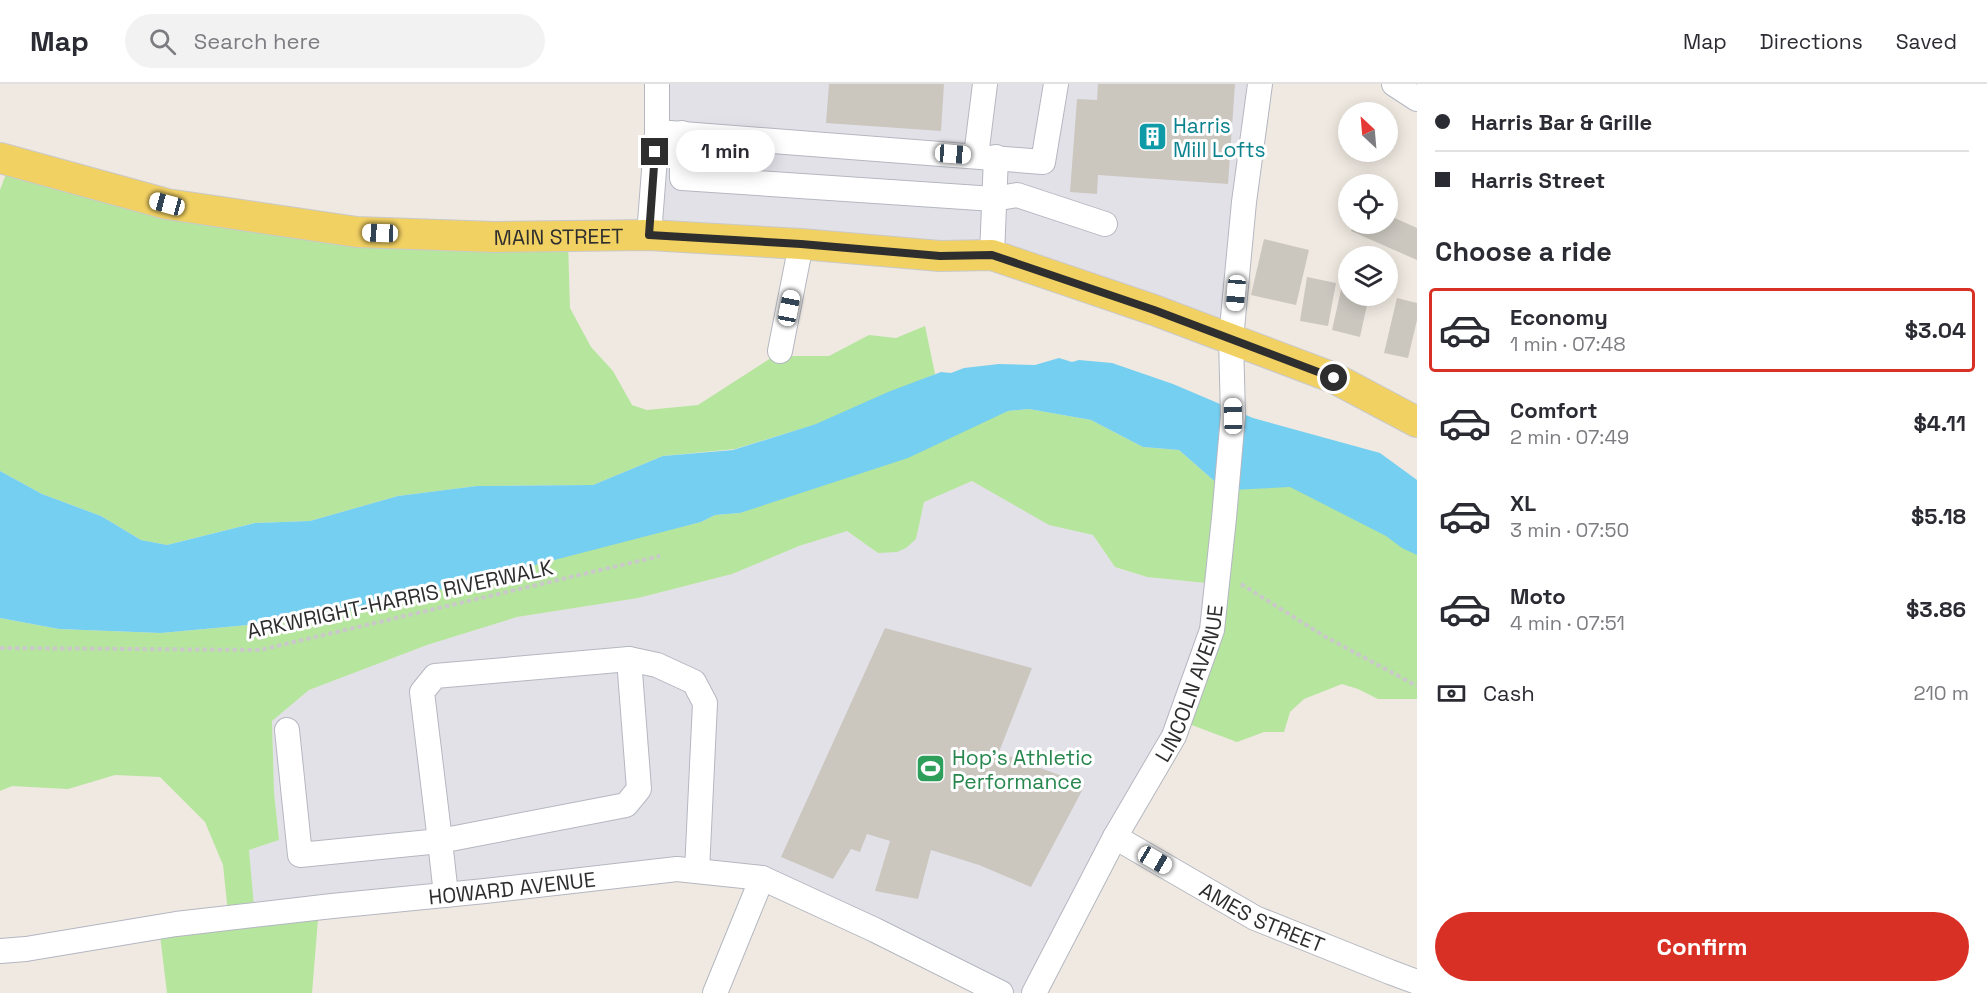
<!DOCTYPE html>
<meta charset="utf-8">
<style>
body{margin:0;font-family:"Space Grotesk",sans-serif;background:#f2f2f3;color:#2b2b33;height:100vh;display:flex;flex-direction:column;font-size:22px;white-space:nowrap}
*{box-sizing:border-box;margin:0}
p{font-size:20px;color:#7c7c81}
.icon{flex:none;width:33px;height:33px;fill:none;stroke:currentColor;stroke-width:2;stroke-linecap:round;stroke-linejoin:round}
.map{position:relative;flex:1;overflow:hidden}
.side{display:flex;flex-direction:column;background:#fff;width:570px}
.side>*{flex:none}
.top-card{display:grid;align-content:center;height:132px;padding:0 18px;background:#fff}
.needle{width:39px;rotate:334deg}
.tools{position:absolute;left:1338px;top:18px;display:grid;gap:12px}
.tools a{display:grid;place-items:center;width:60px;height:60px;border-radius:50%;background:#fff;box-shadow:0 3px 15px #0003;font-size:30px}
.end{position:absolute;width:27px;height:27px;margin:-14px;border:8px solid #2e2e2e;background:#fff;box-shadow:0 0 0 3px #fff}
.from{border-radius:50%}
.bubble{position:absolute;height:42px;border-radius:21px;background:#fff;box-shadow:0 3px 15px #0003;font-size:20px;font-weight:700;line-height:42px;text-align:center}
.car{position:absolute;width:18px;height:36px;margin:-18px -9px;border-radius:8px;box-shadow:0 0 4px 2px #0007;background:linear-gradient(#fff 24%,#345 0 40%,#fff 0 76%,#345 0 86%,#fff 0)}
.top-card b{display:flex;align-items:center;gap:21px;height:57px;font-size:22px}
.top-card b+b{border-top:2px solid #e1e1e2}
.top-card i{width:15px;height:15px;background:#2b2b33}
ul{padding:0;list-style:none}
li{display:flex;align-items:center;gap:18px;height:84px;margin:0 12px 9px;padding:0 6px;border:3px solid transparent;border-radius:6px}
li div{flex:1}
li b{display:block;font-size:22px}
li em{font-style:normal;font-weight:700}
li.selected{border-color:#d93025}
li>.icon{width:54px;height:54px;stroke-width:1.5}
h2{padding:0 18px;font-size:27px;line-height:72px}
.pay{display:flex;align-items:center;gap:15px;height:66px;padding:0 18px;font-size:22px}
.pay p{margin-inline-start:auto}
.primary-button{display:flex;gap:12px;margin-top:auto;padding:12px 18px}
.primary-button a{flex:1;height:69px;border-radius:36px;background:#d93025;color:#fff;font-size:24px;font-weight:700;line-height:69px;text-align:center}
header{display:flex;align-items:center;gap:36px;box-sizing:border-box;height:84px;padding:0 30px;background:#fff;border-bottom:2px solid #e1e1e2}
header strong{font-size:28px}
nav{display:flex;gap:33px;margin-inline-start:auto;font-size:21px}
.search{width:420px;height:54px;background:#f2f2f3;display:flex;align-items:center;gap:15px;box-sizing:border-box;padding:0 21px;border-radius:33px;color:#7c7c81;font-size:22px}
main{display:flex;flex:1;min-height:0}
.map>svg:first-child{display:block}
.industrial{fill:#e3e1e8}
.green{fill:#b6e59e}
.water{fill:#75cff0}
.building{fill:#cbc7bf}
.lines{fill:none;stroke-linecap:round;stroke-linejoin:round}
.minor-casing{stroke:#b4b7c1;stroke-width:26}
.major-casing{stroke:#c9c9c9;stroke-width:32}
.path{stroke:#c9c9c9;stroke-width:4;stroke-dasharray:4.5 3;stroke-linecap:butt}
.minor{stroke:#fff;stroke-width:24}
.major{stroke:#f2d163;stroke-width:30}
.route{stroke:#2e2e2e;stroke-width:8}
.labels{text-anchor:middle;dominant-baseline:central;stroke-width:6;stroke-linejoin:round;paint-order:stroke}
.culture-label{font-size:21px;fill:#0d838f;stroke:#fff;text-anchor:start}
.street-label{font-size:21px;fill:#2e2e2e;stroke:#fff}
.leisure-label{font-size:21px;fill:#27864d;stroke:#fff;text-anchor:start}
</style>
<header>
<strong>Map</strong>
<div class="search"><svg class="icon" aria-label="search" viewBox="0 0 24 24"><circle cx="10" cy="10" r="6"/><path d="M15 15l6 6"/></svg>Search here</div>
<nav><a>Map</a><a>Directions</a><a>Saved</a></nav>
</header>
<main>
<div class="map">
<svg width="1417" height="909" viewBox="0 0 1417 909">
<rect width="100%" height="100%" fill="#efe9e1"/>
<g class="industrial">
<path d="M658,0H1265L1239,243L940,173L660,159Z"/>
<path d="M972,397L1049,440L1093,451L1115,483L1147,493L1216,500L1211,553L1032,909H1009L757,791L253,823L249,766L279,756L274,708L272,637L309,606L427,561L517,533L638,514L732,490L799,462L847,447L878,469L916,455L924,418Z"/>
</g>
<g class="green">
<path d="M11,76L164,118L568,158L570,224L591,263L613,287L632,321L647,326L698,321L774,272H829L869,251L896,254L925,242L935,290L846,331L735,365L663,372L593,401L477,402L398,412L310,437L255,439L167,461L141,456L101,432L42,410L0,387V106Z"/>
<path d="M1029,325L1091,336L1143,363L1179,366L1220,402L1296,403L1417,454V615H1378L1358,605L1342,600L1304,615L1290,628L1284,648H1264L1237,658L1181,637L1216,500L1147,493L1115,483L1093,451L1049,441L972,397L924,418L916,455L906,464L897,468L878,469L847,447L799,462L732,490L638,514L517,533L427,561L309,606L272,637L274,708L279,756L249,766L254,823H319L312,909H167L159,843L228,829L223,781L205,738L160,693L115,691L68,705L12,702L0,707V534L59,545L161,549L293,537L701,438L715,431L740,429L1008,327Z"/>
</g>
<path class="water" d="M1059,274L1072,278L1079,276L1112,279L1173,300L1253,334L1380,369L1417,396V471L1402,464L1386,452L1290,403L1232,406L1220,402L1179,366L1143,363L1091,336L1029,325L1008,327L908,374L740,429L715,431L701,438L415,512L293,537L161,549L59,545L0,534V387L42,410L101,432L141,456L167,461L255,439L310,437L398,412L477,402L593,401L663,372L733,366L816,340L888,308L941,288L951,289L964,284L999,280L1035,281Z"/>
<g class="building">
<path d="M829,0H944L941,47L826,39Z"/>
<path d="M1098,0H1235L1228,100L1098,91L1097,110L1070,108L1077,15L1097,16Z"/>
<path d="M1388,131L1417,144V176L1351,147L1354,140H1388Z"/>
<path d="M1264,155L1309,166L1296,221L1251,211Z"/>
<path d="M1307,193L1336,199L1328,242L1300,237Z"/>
<path d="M1344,193L1348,194V212H1369L1360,253L1332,246Z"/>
<path d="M1397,214L1417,219V236L1408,274L1384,269Z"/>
<path d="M885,544L1032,584L999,668L1085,701L1031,803L979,781L931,766L918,815L875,807L890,757L867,750L860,768L851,765L833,795L781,773Z"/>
</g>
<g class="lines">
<defs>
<g id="minor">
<path d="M1394,0L1417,15"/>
<path d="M657,48L1043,78L1056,0"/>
<path d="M682,49V94L994,115L1017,111L1105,140"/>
<path d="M976,72L985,0"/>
<path d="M649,151L657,48V0"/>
<path d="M992,171L996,73"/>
<path d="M780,267L801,160"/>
<path d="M287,646L300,771L440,757L422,608L435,592L629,575L657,581L694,598L705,619L697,787"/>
<path id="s1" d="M1115,753L1255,834L1390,888L1417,898"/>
<path d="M446,811L440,757L626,721L639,705L629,575"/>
<path id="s2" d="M0,867L26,865L176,840L332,822L485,807L677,785L762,794L875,846L1001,909"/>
<path d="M715,909L762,794"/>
<path id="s3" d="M1034,909L1115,753L1174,652L1212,546L1224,434L1233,332L1231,255L1244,118L1260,0"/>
</g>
<g id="major">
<path id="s4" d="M0,74L167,120L357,148L495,153L649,151L801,160L940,172L992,171L1154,226L1334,294L1417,338"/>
</g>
</defs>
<use href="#minor" class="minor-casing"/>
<use href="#major" class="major-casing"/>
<g class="path">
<path d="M1241,500L1324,552L1417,602"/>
<path d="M0,564L260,566L660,472"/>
</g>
<use href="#minor" class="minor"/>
<use href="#major" class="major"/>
</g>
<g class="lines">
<path class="route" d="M655,68L649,151L801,160L940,172L992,171L1154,226L1334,294"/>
</g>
<defs>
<symbol id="building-square" viewBox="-11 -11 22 22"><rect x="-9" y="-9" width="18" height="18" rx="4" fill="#0f9aa8" stroke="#fff"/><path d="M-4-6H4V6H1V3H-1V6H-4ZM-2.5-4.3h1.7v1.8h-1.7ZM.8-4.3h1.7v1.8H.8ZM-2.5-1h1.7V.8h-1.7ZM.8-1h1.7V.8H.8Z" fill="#fff"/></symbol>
<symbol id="stadium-square" viewBox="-11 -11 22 22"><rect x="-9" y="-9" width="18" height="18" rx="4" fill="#2e9e5b" stroke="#fff"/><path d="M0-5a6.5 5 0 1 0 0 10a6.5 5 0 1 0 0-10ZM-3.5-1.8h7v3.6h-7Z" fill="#fff"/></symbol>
</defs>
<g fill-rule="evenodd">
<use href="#building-square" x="1136" y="36" width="33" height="33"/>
<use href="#stadium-square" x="914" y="668" width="33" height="33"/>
</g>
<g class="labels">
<g class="culture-label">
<text x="1173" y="41">Harris<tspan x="1173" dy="24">Mill Lofts</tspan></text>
</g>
<g class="street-label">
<text stroke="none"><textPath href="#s4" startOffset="567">MAIN STREET</textPath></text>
<text transform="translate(400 515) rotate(-12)">ARKWRIGHT-HARRIS RIVERWALK</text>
<text stroke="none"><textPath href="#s3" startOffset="348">LINCOLN AVENUE</textPath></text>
<text stroke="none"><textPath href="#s2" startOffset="516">HOWARD AVENUE</textPath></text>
<text stroke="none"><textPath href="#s1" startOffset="168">AMES STREET</textPath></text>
</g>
<g class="leisure-label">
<text x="952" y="673">Hop's Athletic<tspan x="952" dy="24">Performance</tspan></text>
</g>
</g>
</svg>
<div class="tools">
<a><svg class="needle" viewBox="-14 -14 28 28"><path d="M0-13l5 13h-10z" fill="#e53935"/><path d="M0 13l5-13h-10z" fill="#7c7c81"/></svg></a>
<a><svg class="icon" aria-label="locate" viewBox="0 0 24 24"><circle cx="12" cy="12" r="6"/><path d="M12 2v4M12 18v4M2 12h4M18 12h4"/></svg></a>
<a><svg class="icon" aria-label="layers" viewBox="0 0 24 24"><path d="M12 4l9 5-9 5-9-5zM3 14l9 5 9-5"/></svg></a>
</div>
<i class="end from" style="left:1334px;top:294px"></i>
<i class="end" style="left:655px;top:68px"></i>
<div class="bubble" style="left:676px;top:46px;width:99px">1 min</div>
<i class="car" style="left:953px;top:70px;rotate:94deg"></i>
<i class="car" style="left:167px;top:120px;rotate:285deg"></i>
<i class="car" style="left:380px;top:149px;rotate:272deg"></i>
<i class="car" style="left:1236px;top:209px;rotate:185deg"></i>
<i class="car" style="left:789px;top:224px;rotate:11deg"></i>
<i class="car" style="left:1233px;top:332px;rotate:359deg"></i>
<i class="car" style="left:1155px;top:776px;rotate:120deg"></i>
</div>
<section class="side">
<div class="top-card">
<b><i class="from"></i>Harris Bar &amp; Grille</b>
<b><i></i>Harris Street</b>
</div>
<h2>Choose a ride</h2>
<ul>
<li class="selected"><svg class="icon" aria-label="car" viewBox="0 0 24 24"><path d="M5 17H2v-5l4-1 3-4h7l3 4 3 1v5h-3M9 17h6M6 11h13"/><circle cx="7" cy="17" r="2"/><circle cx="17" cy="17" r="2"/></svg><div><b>Economy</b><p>1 min · 07:48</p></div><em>$3.04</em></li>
<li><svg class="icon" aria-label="car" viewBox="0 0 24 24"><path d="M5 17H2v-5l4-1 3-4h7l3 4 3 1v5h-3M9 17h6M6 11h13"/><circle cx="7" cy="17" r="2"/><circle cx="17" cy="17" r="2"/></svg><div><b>Comfort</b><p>2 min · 07:49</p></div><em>$4.11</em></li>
<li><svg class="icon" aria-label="car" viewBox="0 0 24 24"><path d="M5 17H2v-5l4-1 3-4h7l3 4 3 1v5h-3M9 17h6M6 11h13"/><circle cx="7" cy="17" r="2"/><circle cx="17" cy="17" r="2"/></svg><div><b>XL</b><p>3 min · 07:50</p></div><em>$5.18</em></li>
<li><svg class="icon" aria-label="car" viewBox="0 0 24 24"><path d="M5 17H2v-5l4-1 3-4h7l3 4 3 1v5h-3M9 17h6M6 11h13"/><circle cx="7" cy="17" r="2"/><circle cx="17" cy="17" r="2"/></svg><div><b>Moto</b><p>4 min · 07:51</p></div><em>$3.86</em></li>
</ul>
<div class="pay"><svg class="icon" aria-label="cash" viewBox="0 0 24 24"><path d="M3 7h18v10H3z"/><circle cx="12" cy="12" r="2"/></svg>Cash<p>210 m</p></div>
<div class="primary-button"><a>Confirm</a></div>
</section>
</main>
